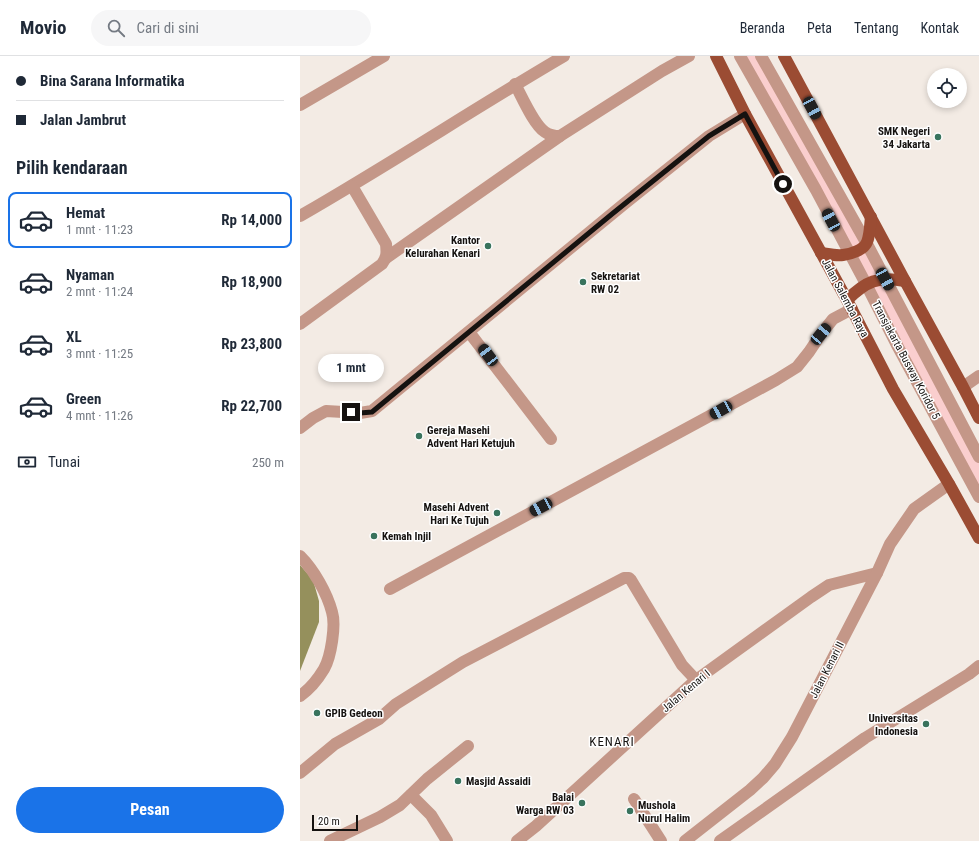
<!DOCTYPE html>
<html lang="id">
<meta charset="utf-8">
<style>
body{margin:0;font-family:"Roboto Condensed",sans-serif;background:#f6f6f7;color:#1f2937;height:100vh;display:flex;flex-direction:column;font-size:15px;white-space:nowrap}
*{box-sizing:border-box;margin:0}
p{font-size:13px;color:#747a83}
.icon{flex:none;width:22px;height:22px;fill:none;stroke:currentColor;stroke-width:2;stroke-linecap:round;stroke-linejoin:round}
.map{position:relative;flex:1;overflow:hidden}
.sheet{display:flex;flex-direction:column;background:#fff;width:300px}
.sheet>*{flex:none}
.guide{display:grid;align-content:center;height:88px;padding:0 16px;background:#fff}
.buttons{position:absolute;left:627px;top:12px;display:grid;gap:8px}
.buttons a{display:grid;place-items:center;width:40px;height:40px;border-radius:50%;background:#fff;box-shadow:0 2px 6px #0003;font-size:20px}
.scale{position:absolute;left:12px;bottom:10px;width:46px;box-sizing:border-box;padding-left:4px;border:2px solid #151210;border-top:0;font-size:11px;line-height:14px;white-space:nowrap;color:#151210;-webkit-text-stroke:3px #fff;paint-order:stroke}
.end{position:absolute;width:18px;height:18px;margin:-9px;border:5px solid #151210;background:#fff;box-shadow:0 0 0 2px #fff}
.from{border-radius:50%}
.bubble{position:absolute;height:28px;border-radius:14px;background:#fff;box-shadow:0 2px 6px #0003;font-size:13px;font-weight:700;line-height:28px;text-align:center}
.car{position:absolute;width:12px;height:24px;margin:-12px -6px;border-radius:5px;box-shadow:0 0 3px 1px #0007;background:linear-gradient(#222 24%,#8ab4d8 0 40%,#222 0 76%,#8ab4d8 0 86%,#222 0)}
.guide b{display:flex;align-items:center;gap:14px;height:38px;font-size:15px}
.guide b+b{border-top:1px solid #e0e1e3}
.guide i{width:10px;height:10px;background:#1f2937}
ul{padding:0;list-style:none}
li{display:flex;align-items:center;gap:12px;height:56px;margin:0 8px 6px;padding:0 8px;border:2px solid transparent;border-radius:8px}
li div{flex:1}
li b{display:block;font-size:15px}
li em{font-style:normal;font-weight:700}
li.selected{border-color:#1a73e8}
li>.icon{width:36px;height:36px;stroke-width:1.5}
h2{padding:0 16px;font-size:18px;line-height:48px}
.pay{display:flex;align-items:center;gap:10px;height:44px;padding:0 16px;font-size:15px}
.pay p{margin-inline-start:auto}
.action{display:flex;gap:8px;margin-top:auto;padding:8px 16px}
.action a{flex:1;height:46px;border-radius:24px;background:#1a73e8;color:#fff;font-size:16px;font-weight:700;line-height:46px;text-align:center}
header{display:flex;align-items:center;gap:24px;box-sizing:border-box;height:56px;padding:0 20px;background:#fff;border-bottom:1px solid #e0e1e3}
header strong{font-size:19px}
nav{display:flex;gap:22px;margin-inline-start:auto;font-size:14px}
.search{width:280px;height:36px;background:#f6f6f7;display:flex;align-items:center;gap:10px;box-sizing:border-box;padding:0 14px;border-radius:22px;color:#747a83;font-size:15px}
main{display:flex;flex:1;min-height:0}
.map>svg:first-child{display:block}
.green{fill:#facece}
.water{fill:#95905c}
.lines{fill:none;stroke-linecap:round;stroke-linejoin:round}
.minor{stroke:#c49788;stroke-width:12}
.major{stroke:#9b4c33;stroke-width:12}
.route{stroke:#151210;stroke-width:5}
.poi-dot{fill:#38735d;stroke:#fff;stroke-width:1.5}
.labels{text-anchor:middle;dominant-baseline:central;stroke-width:3;stroke-linejoin:round;paint-order:stroke}
.poi-label{font-size:11px;font-weight:bold;fill:#151210;stroke:#fff;text-anchor:start}
.street-label{font-size:11px;fill:#151210;stroke:#fff}
.quarter-label{font-size:13px;letter-spacing:1px;fill:#151210;stroke:#fff}
</style>
<header>
<strong>Movio</strong>
<div class="search"><svg class="icon" aria-label="search" viewBox="0 0 24 24"><circle cx="10" cy="10" r="6"/><path d="M15 15l6 6"/></svg>Cari di sini</div>
<nav><a>Beranda</a><a>Peta</a><a>Tentang</a><a>Kontak</a></nav>
</header>
<main>
<section class="sheet">
<div class="guide">
<b><i class="from"></i>Bina Sarana Informatika</b>
<b><i></i>Jalan Jambrut</b>
</div>
<h2>Pilih kendaraan</h2>
<ul>
<li class="selected"><svg class="icon" aria-label="car" viewBox="0 0 24 24"><path d="M5 17H2v-5l4-1 3-4h7l3 4 3 1v5h-3M9 17h6M6 11h13"/><circle cx="7" cy="17" r="2"/><circle cx="17" cy="17" r="2"/></svg><div><b>Hemat</b><p>1 mnt · 11:23</p></div><em>Rp 14,000</em></li>
<li><svg class="icon" aria-label="car" viewBox="0 0 24 24"><path d="M5 17H2v-5l4-1 3-4h7l3 4 3 1v5h-3M9 17h6M6 11h13"/><circle cx="7" cy="17" r="2"/><circle cx="17" cy="17" r="2"/></svg><div><b>Nyaman</b><p>2 mnt · 11:24</p></div><em>Rp 18,900</em></li>
<li><svg class="icon" aria-label="car" viewBox="0 0 24 24"><path d="M5 17H2v-5l4-1 3-4h7l3 4 3 1v5h-3M9 17h6M6 11h13"/><circle cx="7" cy="17" r="2"/><circle cx="17" cy="17" r="2"/></svg><div><b>XL</b><p>3 mnt · 11:25</p></div><em>Rp 23,800</em></li>
<li><svg class="icon" aria-label="car" viewBox="0 0 24 24"><path d="M5 17H2v-5l4-1 3-4h7l3 4 3 1v5h-3M9 17h6M6 11h13"/><circle cx="7" cy="17" r="2"/><circle cx="17" cy="17" r="2"/></svg><div><b>Green</b><p>4 mnt · 11:26</p></div><em>Rp 22,700</em></li>
</ul>
<div class="pay"><svg class="icon" aria-label="cash" viewBox="0 0 24 24"><path d="M3 7h18v10H3z"/><circle cx="12" cy="12" r="2"/></svg>Tunai<p>250 m</p></div>
<div class="action"><a>Pesan</a></div>
</section>
<div class="map">
<svg width="679" height="785" viewBox="0 0 679 785">
<rect width="100%" height="100%" fill="#f3ebe4"/>
<path class="green" d="M440,0H461L679,401V441Z"/>
<path class="water" d="M0,509L13,524L19,545V566L0,615Z"/>
<g class="lines">
<g class="minor">
<path d="M440,0L516,134L566,228L598,291L679,441"/>
<path d="M461,0L567,188L679,401"/>
<path d="M215,28C222,41 234,69 245,76C249,79 255,80 260,80L362,15L389,0"/>
<path d="M0,49L84,0"/>
<path d="M0,160C89,109 175,52 264,0"/>
<path d="M86,202L260,80"/>
<path d="M0,268L82,208C87,201 87,197 86,188L52,130"/>
<path d="M169,276L251,383"/>
<path d="M663,331L679,320"/>
<path d="M0,372L13,362L26,355L60,357L72,355L324,148L409,80L445,58"/>
<path d="M0,500C14,514 27,537 32,556C36,569 31,601 24,613C18,623 10,633 0,640"/>
<path d="M90,533L476,324L497,311L509,296L521,278L533,263L552,253"/>
<path d="M0,717L35,688L79,663L96,648L163,606L324,522H329L331,524L382,609L396,624"/>
<path d="M111,739L131,759L147,785"/>
<path d="M334,743L361,785"/>
<path d="M30,785L80,761L100,749L127,723L168,690"/>
<path d="M217,785L236,770L396,624L511,541L529,529L577,517"/>
<path d="M385,785L450,734L463,722L475,708L492,681L577,517L590,488L614,453L649,428"/>
<path d="M420,785L565,682L669,618L679,610"/>
</g>
<g class="major">
<path d="M416,0L445,58L547,244L593,333L649,428L679,482"/>
<path d="M484,0L605,225L663,331L679,362"/>
<path d="M521,197C528,198 536,200 543,199C551,198 564,194 567,186C570,179 570,169 571,161"/>
<path d="M547,244C566,225 578,220 605,225"/>
</g>
</g>
<g class="lines">
<path class="route" d="M51,356L60,357L72,356L312,158L409,80L445,58L483,128"/>
</g>
<g class="poi-dot">
<circle cx="638" cy="81" r="4"/>
<circle cx="188" cy="190" r="4"/>
<circle cx="283" cy="226" r="4"/>
<circle cx="119" cy="380" r="4"/>
<circle cx="197" cy="457" r="4"/>
<circle cx="74" cy="480" r="4"/>
<circle cx="17" cy="657" r="4"/>
<circle cx="626" cy="668" r="4"/>
<circle cx="158" cy="725" r="4"/>
<circle cx="282" cy="747" r="4"/>
<circle cx="330" cy="755" r="4"/>
</g>
<g class="labels">
<g class="poi-label">
<text x="630" y="75" text-anchor="end">SMK Negeri<tspan x="630" dy="13">34 Jakarta</tspan></text>
<text x="180" y="184" text-anchor="end">Kantor<tspan x="180" dy="13">Kelurahan Kenari</tspan></text>
<text x="291" y="220">Sekretariat<tspan x="291" dy="13">RW 02</tspan></text>
<text x="127" y="374">Gereja Masehi<tspan x="127" dy="13">Advent Hari Ketujuh</tspan></text>
<text x="189" y="451" text-anchor="end">Masehi Advent<tspan x="189" dy="13">Hari Ke Tujuh</tspan></text>
<text x="82" y="480">Kemah Injil</text>
<text x="25" y="657">GPIB Gedeon</text>
<text x="618" y="662" text-anchor="end">Universitas<tspan x="618" dy="13">Indonesia</tspan></text>
<text x="166" y="725">Masjid Assaidi</text>
<text x="274" y="741" text-anchor="end">Balai<tspan x="274" dy="13">Warga RW 03</tspan></text>
<text x="338" y="749">Mushola<tspan x="338" dy="13">Nurul Halim</tspan></text>
</g>
<g class="street-label">
<text transform="translate(545 242) rotate(62)">Jalan Salemba Raya</text>
<text transform="translate(606 304) rotate(62)">Transjakarta Busway Koridor 5</text>
<text transform="translate(527 614) rotate(-63)">Jalan Kenari II</text>
<text transform="translate(386 635) rotate(-40)">Jalan Kenari I</text>
</g>
<g class="quarter-label">
<text x="312" y="685">KENARI</text>
</g>
</g>
</svg>
<div class="buttons">
<a><svg class="icon" aria-label="locate" viewBox="0 0 24 24"><circle cx="12" cy="12" r="6"/><path d="M12 2v4M12 18v4M2 12h4M18 12h4"/></svg></a>
</div>
<div class="scale">20 m</div>
<i class="end from" style="left:483px;top:128px"></i>
<i class="end" style="left:51px;top:356px"></i>
<div class="bubble" style="left:18px;top:298px;width:66px">1 mnt</div>
<i class="car" style="left:512px;top:52px;rotate:152deg"></i>
<i class="car" style="left:531px;top:164px;rotate:332deg"></i>
<i class="car" style="left:585px;top:223px;rotate:151deg"></i>
<i class="car" style="left:521px;top:278px;rotate:40deg"></i>
<i class="car" style="left:188px;top:299px;rotate:323deg"></i>
<i class="car" style="left:421px;top:354px;rotate:241deg"></i>
<i class="car" style="left:241px;top:451px;rotate:242deg"></i>
</div>
</main>
